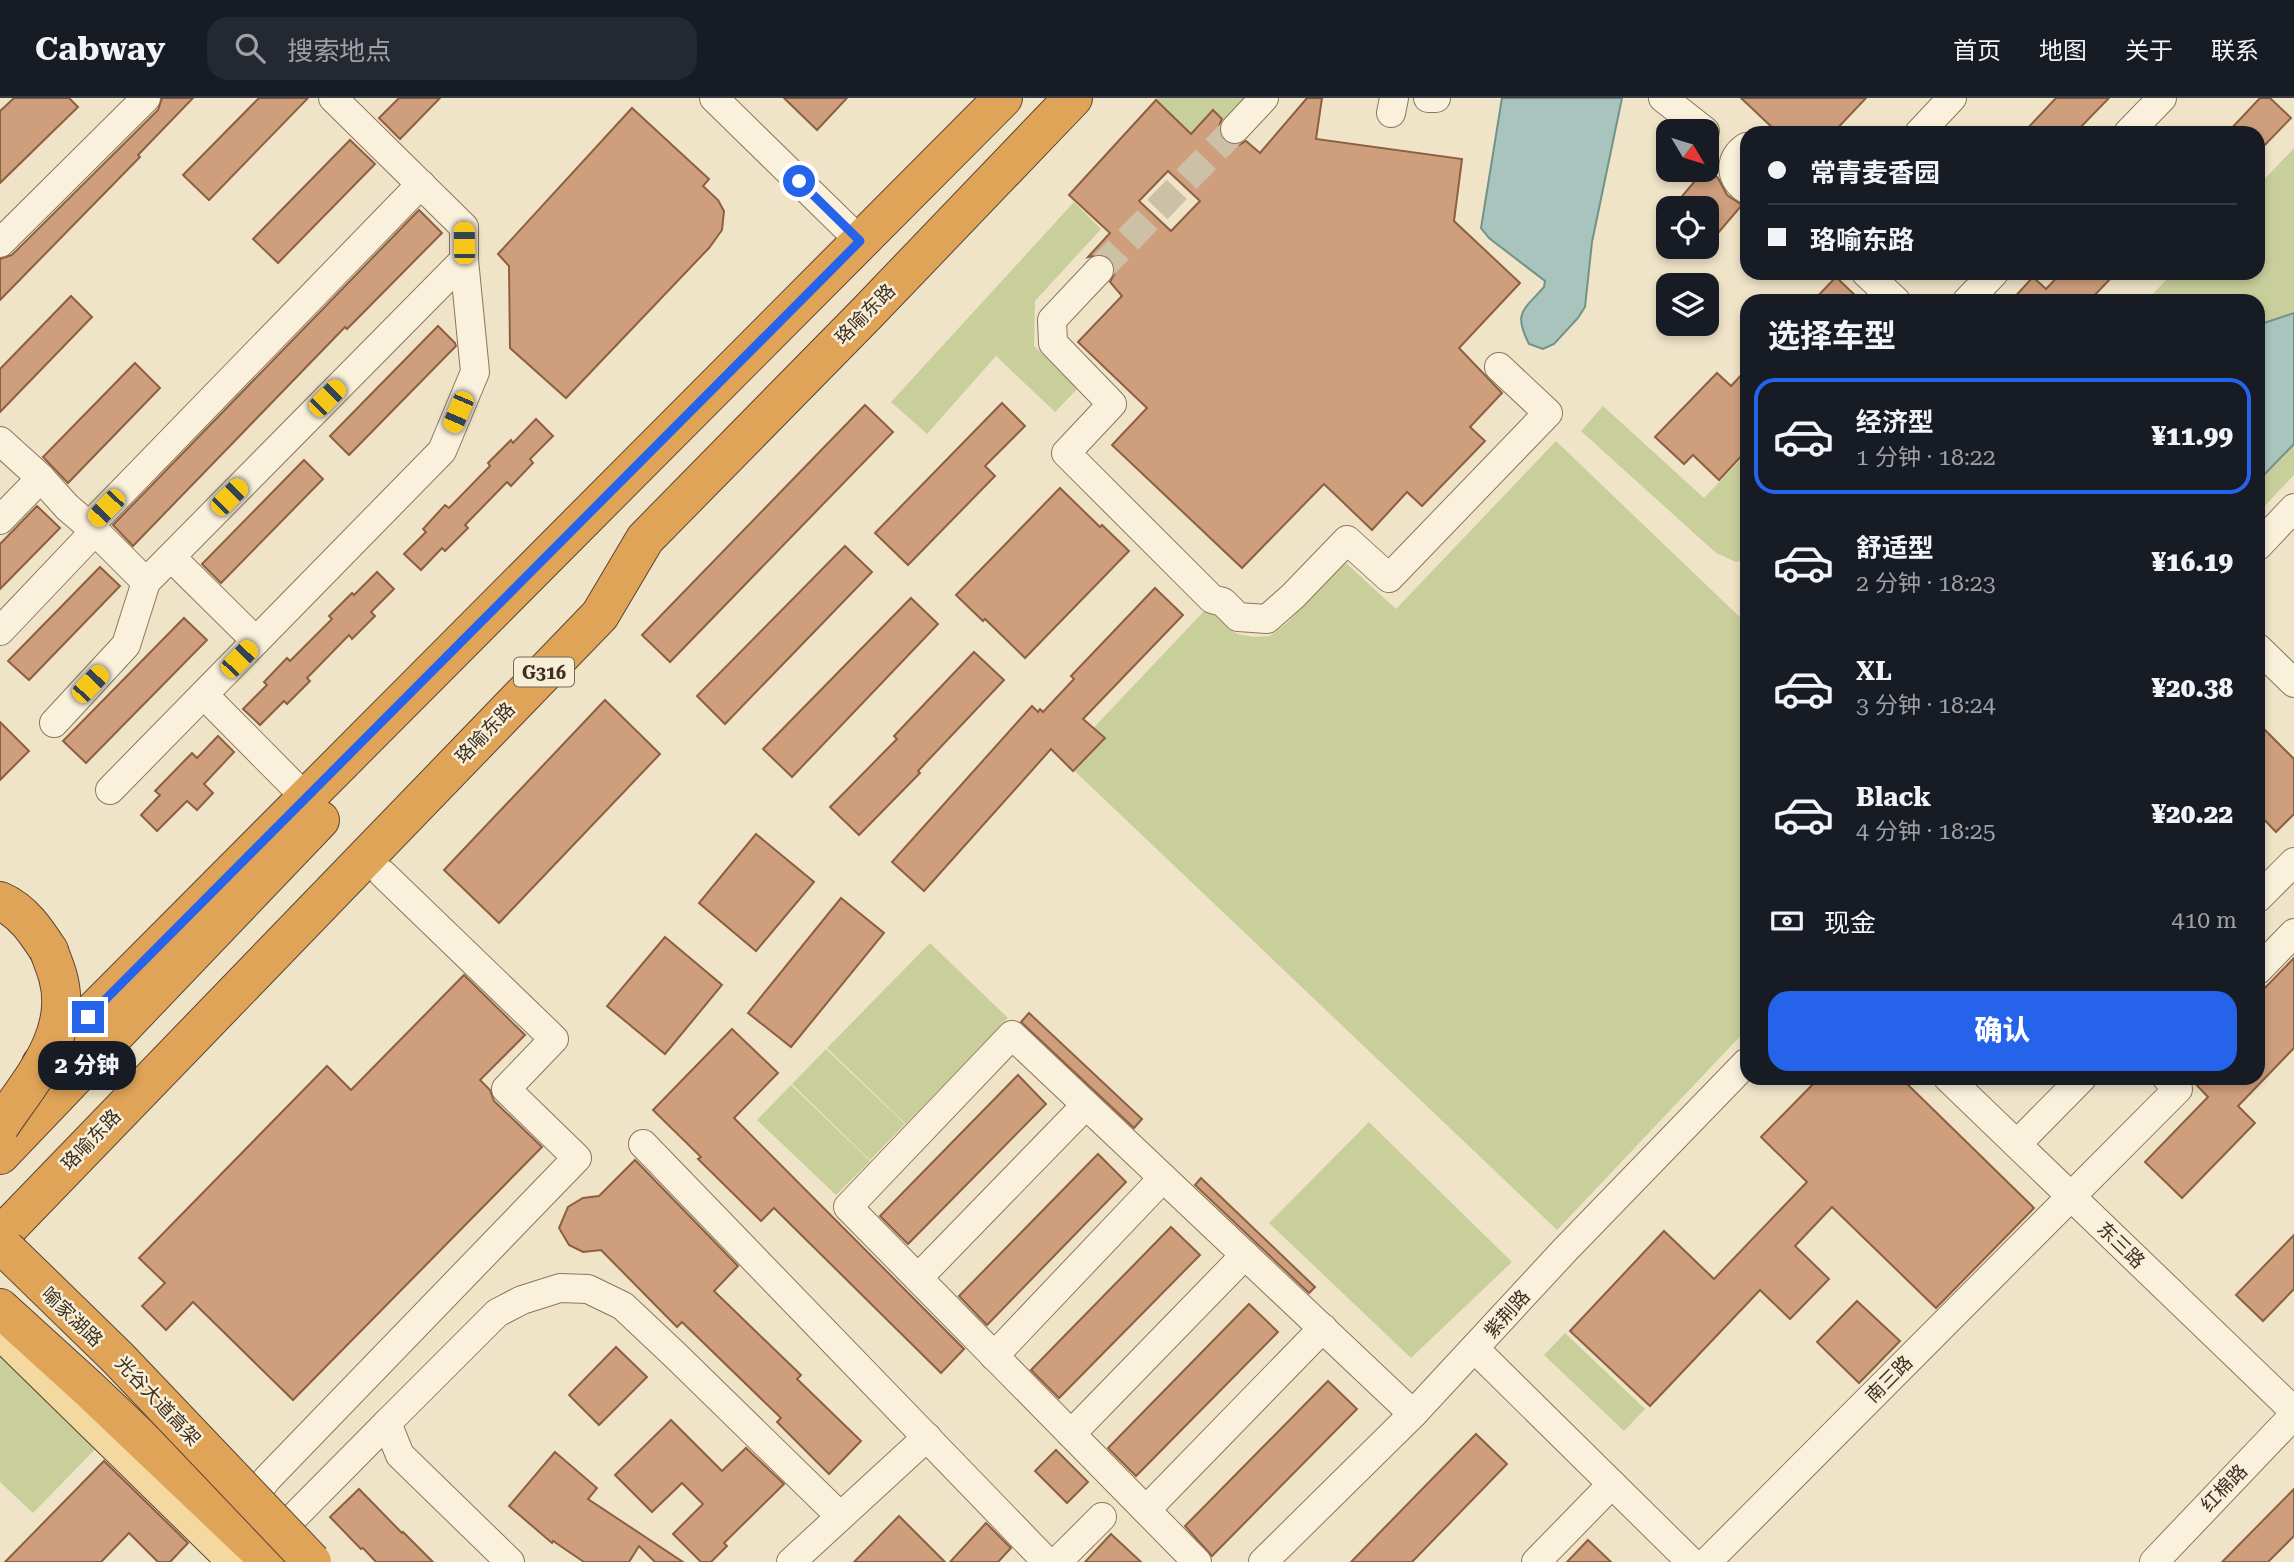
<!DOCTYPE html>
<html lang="zh">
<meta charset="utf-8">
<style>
body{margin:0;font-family:"Roboto Serif","Noto Sans SC",serif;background:#242831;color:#f1f3f6;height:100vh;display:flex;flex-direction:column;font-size:26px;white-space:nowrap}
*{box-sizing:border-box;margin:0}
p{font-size:23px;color:#9ea1a6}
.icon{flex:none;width:38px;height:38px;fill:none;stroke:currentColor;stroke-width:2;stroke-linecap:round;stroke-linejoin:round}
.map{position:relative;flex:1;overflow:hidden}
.drawer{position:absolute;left:1740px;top:196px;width:525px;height:791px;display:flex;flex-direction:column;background:#171b24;border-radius:21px;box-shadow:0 4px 10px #0003}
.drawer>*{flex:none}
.guide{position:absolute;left:1740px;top:28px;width:525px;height:154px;border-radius:21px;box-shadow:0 4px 10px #0003;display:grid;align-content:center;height:154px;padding:0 28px;background:#171b24}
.needle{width:46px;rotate:128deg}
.fabs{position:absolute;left:1656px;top:21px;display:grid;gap:14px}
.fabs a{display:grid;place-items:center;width:63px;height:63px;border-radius:14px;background:#171b24;box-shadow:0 4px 10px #0003;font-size:35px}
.end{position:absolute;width:32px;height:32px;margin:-16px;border:9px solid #2563eb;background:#fff;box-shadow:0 0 0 4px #fff}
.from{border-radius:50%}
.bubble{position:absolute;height:49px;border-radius:21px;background:#171b24;box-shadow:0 4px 10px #0003;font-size:23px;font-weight:800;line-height:49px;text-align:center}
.car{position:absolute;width:21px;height:42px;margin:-21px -10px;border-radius:9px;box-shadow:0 0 5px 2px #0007;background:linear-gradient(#f5c518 24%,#345 0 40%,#f5c518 0 76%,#345 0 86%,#f5c518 0)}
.guide b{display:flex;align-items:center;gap:24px;height:66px;font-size:26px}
.guide b+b{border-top:2px solid #363941}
.guide i{width:18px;height:18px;background:#f1f3f6}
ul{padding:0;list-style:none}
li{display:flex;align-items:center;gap:21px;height:116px;margin:0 14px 10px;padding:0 14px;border:4px solid transparent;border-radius:21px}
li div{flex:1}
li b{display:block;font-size:26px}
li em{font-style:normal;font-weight:800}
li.on{border-color:#2563eb}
li>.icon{width:63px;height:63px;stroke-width:1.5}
h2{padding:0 28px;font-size:32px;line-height:84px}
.pay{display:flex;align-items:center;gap:18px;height:77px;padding:0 28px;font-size:26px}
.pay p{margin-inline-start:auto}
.cta{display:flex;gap:14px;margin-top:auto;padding:14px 28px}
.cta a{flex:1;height:80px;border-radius:21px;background:#2563eb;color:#fff;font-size:28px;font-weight:800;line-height:80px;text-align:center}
header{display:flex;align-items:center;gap:42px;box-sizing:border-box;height:98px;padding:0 35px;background:#171b24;border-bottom:2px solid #363941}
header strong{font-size:33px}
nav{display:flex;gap:38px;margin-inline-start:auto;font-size:24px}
.search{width:490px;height:63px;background:#242831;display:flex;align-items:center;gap:18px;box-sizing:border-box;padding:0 24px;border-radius:21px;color:#9ea1a6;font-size:26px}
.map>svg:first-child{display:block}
.green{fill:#c9cf9b}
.water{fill:#a9c4bc;stroke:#6f938a;stroke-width:2}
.building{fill:#cf9f7d;stroke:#8d5f41;stroke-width:2;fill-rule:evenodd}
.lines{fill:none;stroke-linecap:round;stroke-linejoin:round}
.minor-tunnel{stroke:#ccc0a6;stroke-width:28;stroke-dasharray:28 14;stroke-linecap:butt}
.minor-casing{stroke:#8d765c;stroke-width:30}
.major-casing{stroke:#5b4430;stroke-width:37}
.highway-casing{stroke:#5b4430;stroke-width:40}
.minor{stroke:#faf1dc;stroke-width:28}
.major{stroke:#f3d9a0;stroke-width:35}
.highway{stroke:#e0a458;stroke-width:38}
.highway-bridge-casing{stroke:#5b4430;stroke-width:40;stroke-linecap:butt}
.highway-bridge{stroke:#e0a458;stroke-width:38}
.route{stroke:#2563eb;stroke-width:9}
.labels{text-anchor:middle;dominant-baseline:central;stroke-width:5;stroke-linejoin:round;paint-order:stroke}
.shield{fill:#f7eed8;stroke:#756857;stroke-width:2}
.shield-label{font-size:18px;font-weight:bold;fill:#3d2e20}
.street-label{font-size:19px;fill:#3d2e20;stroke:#f7eed8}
</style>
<header>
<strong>Cabway</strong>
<div class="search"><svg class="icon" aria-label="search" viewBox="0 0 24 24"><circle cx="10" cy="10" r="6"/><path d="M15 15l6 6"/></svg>搜索地点</div>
<nav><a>首页</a><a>地图</a><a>关于</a><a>联系</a></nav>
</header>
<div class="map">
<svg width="2294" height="1464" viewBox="0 0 2294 1464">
<rect width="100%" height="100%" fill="#f0e4c8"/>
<g class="green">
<path d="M1157,0H1251L1227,26L1213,13L1191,36L1156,2Z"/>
<path d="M2294,50V215L2258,227V203H2146L2173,175H2258V88Z"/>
<path d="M1074,104L1101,131L1035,203L1034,248L1078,290L1055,314L996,258L927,336L891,304Z"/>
<path d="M1603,308L1704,400L1746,356V461L1736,464L1716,455L1581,333Z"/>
<path d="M1556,343L1746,525V932L1557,1132L1063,662L1208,509L1237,536L1255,539L1270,538L1287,525L1345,464L1396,511Z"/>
<path d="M2294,346V377L2258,415V383Z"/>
<path d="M930,845L1008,920L906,1026L827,950Z"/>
<path d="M826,951L905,1026L870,1062L792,986Z"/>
<path d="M791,987L870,1063L836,1097L757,1022Z"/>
<path d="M1369,1024L1512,1164L1411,1260L1269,1125Z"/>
<path d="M1565,1235L1645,1311L1624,1333L1544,1257Z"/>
<path d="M0,1252L109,1337L33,1415L0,1384Z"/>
</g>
<g class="water">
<path d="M1502,0H1622L1592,144L1585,209L1578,220L1554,246L1543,251L1529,246C1513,214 1523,213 1544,189L1545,183L1489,140L1481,130Z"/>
<path d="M2294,215V346L2258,383V227Z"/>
</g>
<g class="building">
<path d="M14,0H69L78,9L0,85V13Z"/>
<path d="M162,0H193L138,57L140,59L0,202V161L12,157L158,12Z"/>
<path d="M259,0H308L209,102L183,77Z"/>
<path d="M399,0H440L400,41L379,20Z"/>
<path d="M784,0H847L817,32Z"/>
<path d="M1307,0H1322L1316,41L1462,61L1454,123L1520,185L1459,250L1502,295L1470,329L1485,343L1422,408L1407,394L1372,432L1324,386L1242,470L1112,347L1147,310L1078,244L1122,198L1110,184L1115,175V168L1111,160L1102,156L1088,159L1110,135L1069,97L1156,2L1191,36L1213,12L1222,21L1219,28V35L1224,44L1232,47H1239L1246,43L1260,55ZM1168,73L1200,103L1171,133L1139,103Z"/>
<path d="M1741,0H1866L1833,35H1778Z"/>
<path d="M2056,0H2109L2075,35H2023Z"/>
<path d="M2260,0H2270L2291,20L2258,54V35H2227Z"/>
<path d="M632,10L709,81L703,88L718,102L724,113L722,132L709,150L566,300L510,250L509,168L498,156Z"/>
<path d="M350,42L375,66L278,165L253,141Z"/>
<path d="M1706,70L1718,80L1727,97L1742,107L1706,149V110H1672Z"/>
<path d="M419,112L442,135L347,231L345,229L133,448L113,427Z"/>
<path d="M2061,175H2116L2089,203H2011L2033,179L2046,191Z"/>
<path d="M1836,179L1861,203H1813Z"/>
<path d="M71,198L92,219L0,314V271Z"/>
<path d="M438,228L455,245L456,248L349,357L330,338Z"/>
<path d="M135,265L160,290L68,385L43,359Z"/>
<path d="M1746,272V353L1719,382L1693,357L1684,366L1655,339L1717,275L1731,288Z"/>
<path d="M1002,305L1025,328L985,368L995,378L908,467L875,435Z"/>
<path d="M865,307L893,334L670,564L642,537Z"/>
<path d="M536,321L553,338L530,361L533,365L511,388L507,384L465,427L468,430L445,453L442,450L421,472L404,456L426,434L423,431L445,407L449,410L490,368L488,365L511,342L513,345Z"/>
<path d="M304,362L323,381L221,485L202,466Z"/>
<path d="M1060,390L1100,429L1102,427L1129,453L1025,560L985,521L983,523L956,497Z"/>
<path d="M37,408L60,430L0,491V446Z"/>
<path d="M845,448L872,474L725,626L697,598Z"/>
<path d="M100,469L120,488L29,582L8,563Z"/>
<path d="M377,474L394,491L371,514L375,518L352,541L349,537L307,580L310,583L287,606L284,603L260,627L243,611L267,587L264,584L287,560L290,563L332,521L329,518L352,495L354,497Z"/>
<path d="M1155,490L1183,517L1083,621L1105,640L1073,673L1051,651L924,793L892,764L1032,608L1038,614L1040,611L1043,614L1074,581L1071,578Z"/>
<path d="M911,500L938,526L792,679L763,651Z"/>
<path d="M184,520L207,542L86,665L63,643Z"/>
<path d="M974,554L1004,582L918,673L920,675L859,737L830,709L897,641L894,638Z"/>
<path d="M605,602L660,656L499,825L444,772Z"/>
<path d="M0,624L29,653L0,682Z"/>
<path d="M2258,625L2294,661V716L2276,734L2258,715Z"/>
<path d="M218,638L234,654L204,686L213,695L197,712L187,703L157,733L141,717L160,697L155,693L192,655L197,660Z"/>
<path d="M756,736L814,784L756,853L699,805Z"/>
<path d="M841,800L884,835L791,949L748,915Z"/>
<path d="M665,839L722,887L665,956L607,908Z"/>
<path d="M2294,860V950L2238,1008L2255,1025L2182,1100L2145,1064L2208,999L2190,980H2258V897Z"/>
<path d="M464,877L525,937L480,982L490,992L494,1003L542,1049L293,1302L193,1204L166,1232L142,1208L165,1185L139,1160L327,968L351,992Z"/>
<path d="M1029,915L1142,1021L1134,1030L1021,924Z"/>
<path d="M732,931L778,975L734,1020L964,1251L941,1275L774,1110L761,1123L698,1061L701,1059L653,1012Z"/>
<path d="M1018,977L1046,1006L908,1146L880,1118Z"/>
<path d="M1819,980H1901L2034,1110L1936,1210L1832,1109L1795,1148L1829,1181L1790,1221L1760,1192L1650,1308L1570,1233L1664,1133L1714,1181L1807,1084L1761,1039Z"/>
<path d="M1098,1056L1126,1084L987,1227L959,1198Z"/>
<path d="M635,1062L738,1168L714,1193L801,1277L797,1281L861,1343L829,1376L777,1324L781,1320L682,1224L677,1229L601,1152L583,1154L569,1147L559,1130L568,1109L583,1100L599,1098Z"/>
<path d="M1201,1080L1315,1189L1309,1195L1195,1087Z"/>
<path d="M1171,1129L1200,1157L1059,1300L1031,1272Z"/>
<path d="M2294,1137V1191L2263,1223L2236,1197Z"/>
<path d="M1857,1203L1900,1243L1859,1285L1817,1244Z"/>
<path d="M1249,1206L1278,1234L1136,1378L1108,1350Z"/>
<path d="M616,1249L647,1279L599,1327L569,1297Z"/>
<path d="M1328,1283L1357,1311L1212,1458L1185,1428Z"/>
<path d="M671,1322L722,1373L746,1350L784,1386L724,1445L727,1448L711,1464H701L673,1436L703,1406L682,1385L652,1414L615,1377Z"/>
<path d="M1476,1336L1507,1366L1412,1464H1351Z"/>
<path d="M1056,1352L1088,1384L1067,1405L1035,1373Z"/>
<path d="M555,1354L597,1390L588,1401L683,1464H655L639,1448L629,1464H584L553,1443L552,1445L509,1408Z"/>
<path d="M104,1363L188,1445L170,1464H158L129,1435L101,1464H5Z"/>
<path d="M359,1391L402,1435L403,1434L433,1464H376L363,1450L361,1451L330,1419Z"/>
<path d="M2294,1391V1438L2268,1464H2222Z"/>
<path d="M899,1418L945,1464H854Z"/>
<path d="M986,1425L1011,1450L998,1464H950Z"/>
<path d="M1111,1436L1141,1464H1085Z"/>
<path d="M1588,1442L1611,1464H1567Z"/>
</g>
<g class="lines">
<path class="minor-tunnel" d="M1099,172L1235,31"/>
<defs>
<g id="minor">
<path d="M714,0L860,143"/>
<path d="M1428,0H1436"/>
<path d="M1663,0L1705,33"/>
<path d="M1391,15L1394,0"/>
<path d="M1235,31L1264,0"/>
<path d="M1919,35L1952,0"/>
<path d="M2128,35L2162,0"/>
<path d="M1746,49C1729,60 1729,80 1746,91"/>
<path d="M0,145L146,0"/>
<path d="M1099,172L1052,222L1053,245L1112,306L1066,355L1212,501L1223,504L1238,519L1267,521L1293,498L1347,442L1389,480L1548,315L1499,269"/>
<path d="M1866,175L1896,203"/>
<path d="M1967,203L1994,175"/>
<path d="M0,343L41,380L67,409L95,433L146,484L464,162V129L333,0"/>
<path d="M0,422L41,380"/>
<path d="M89,428L421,86"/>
<path d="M2258,448L2294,410"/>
<path d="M171,459L256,543"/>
<path d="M0,533L95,433"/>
<path d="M2258,550L2294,585"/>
<path d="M204,597L306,700"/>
<path d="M54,625L126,547L146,484"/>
<path d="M110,692L442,353L475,274L464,162"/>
<path d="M2258,800L2294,764"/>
<path d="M2258,872L2294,835"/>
<path d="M1948,980L2294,1313"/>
<path d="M643,1046L1047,1464"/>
<path d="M2017,1046L2082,980"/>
<path d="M918,1180L1086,1007"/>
<path d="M1475,1251L1691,1464"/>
<path d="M994,1258L1163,1080"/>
<path d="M1071,1336L1245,1157"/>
<path d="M255,1397L267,1381L577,1060L506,991L554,941L383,776"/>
<path d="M1146,1412L1323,1230"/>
<path d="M286,1427L387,1325"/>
<path d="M510,1464L400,1357L387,1325L497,1215L522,1202L560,1190L588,1191L623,1208L674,1256L840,1418"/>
<path d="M791,1464L927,1339"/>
<path d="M1057,1464L1102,1419"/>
<path d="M1197,1464L848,1109L1012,937L1413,1316"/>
<path d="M1263,1464L1413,1316L1565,1152L1746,965"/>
<path d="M1536,1464L1612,1386"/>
<path d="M1707,1464L2178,991L2167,980"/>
<path d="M2154,1464L2294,1317"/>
</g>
<path id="major" d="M3,1236L236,1464"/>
<g id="highway">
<path d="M0,803C23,813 36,833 49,853"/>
<path d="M41,966L1003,0"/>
<path d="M0,1057L320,722"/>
<path d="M0,1138L600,517L645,441L867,215L1073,0"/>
<path d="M0,1210L89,1291L271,1464"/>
</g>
</defs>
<use href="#minor" class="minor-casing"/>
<use href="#major" class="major-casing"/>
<use href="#highway" class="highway-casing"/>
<use href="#minor" class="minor"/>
<use href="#major" class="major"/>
<use href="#highway" class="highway"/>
<defs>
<g id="highway-bridge">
<path d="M0,1028C29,984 74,937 58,879C56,871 52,862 49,853"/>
<path d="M6,1151L118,1260L312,1464"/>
</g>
</defs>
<use href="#highway-bridge" class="highway-bridge-casing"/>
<use href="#highway-bridge" class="highway-bridge"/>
</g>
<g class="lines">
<path class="route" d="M88,919L860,143L799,83"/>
</g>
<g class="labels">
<rect class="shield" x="514" y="559.5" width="60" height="29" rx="5"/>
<g class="shield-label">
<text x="544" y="574">G316</text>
</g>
<g class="street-label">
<text transform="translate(865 216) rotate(-45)">珞喻东路</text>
<text transform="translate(485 635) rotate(-46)">珞喻东路</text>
<text transform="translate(91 1042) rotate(-46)">珞喻东路</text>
<text transform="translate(2121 1147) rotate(44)">东三路</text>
<text transform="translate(1507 1216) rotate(-48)">紫荆路</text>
<text transform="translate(72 1219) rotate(44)">喻家湖路</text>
<text transform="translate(1889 1281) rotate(-45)">南三路</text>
<text transform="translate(158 1303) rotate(47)">光谷大道高架</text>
<text transform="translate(2224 1390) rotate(-46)">红棉路</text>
</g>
</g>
</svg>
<div class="fabs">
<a><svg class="needle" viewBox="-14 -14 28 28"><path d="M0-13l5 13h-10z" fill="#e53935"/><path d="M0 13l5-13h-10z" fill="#9ea1a6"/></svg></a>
<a><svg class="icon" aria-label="locate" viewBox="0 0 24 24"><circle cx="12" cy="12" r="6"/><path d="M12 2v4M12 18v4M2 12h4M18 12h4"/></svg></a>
<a><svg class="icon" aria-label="layers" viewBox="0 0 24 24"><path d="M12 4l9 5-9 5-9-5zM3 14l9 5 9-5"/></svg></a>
</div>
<i class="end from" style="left:799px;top:83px"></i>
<i class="end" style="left:88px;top:919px"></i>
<div class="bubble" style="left:38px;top:943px;width:98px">2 分钟</div>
<i class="car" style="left:464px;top:145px;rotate:359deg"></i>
<i class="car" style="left:327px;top:300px;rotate:45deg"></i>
<i class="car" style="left:458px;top:314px;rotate:203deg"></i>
<i class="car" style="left:229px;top:399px;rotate:45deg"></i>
<i class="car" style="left:106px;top:410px;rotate:224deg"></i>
<i class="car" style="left:239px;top:561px;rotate:44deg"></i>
<i class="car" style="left:90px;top:586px;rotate:43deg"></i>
<div class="guide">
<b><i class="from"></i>常青麦香园</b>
<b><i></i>珞喻东路</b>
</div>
<section class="drawer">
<h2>选择车型</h2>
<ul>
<li class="on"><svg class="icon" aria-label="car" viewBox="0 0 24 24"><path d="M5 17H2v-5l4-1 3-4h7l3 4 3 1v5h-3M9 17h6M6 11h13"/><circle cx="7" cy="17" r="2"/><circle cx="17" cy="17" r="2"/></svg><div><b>经济型</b><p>1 分钟 · 18:22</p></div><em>¥11.99</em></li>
<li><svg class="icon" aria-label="car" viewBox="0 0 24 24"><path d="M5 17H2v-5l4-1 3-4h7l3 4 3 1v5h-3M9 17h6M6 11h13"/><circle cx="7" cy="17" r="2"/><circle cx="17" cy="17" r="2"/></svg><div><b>舒适型</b><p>2 分钟 · 18:23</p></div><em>¥16.19</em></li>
<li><svg class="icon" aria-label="car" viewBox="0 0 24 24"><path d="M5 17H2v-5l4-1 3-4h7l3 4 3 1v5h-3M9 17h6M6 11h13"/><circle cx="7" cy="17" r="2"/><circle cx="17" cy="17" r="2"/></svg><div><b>XL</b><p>3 分钟 · 18:24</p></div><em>¥20.38</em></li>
<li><svg class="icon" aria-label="car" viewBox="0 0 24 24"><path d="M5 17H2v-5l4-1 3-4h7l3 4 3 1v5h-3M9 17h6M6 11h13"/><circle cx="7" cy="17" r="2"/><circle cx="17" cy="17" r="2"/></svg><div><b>Black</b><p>4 分钟 · 18:25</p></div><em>¥20.22</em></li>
</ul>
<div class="pay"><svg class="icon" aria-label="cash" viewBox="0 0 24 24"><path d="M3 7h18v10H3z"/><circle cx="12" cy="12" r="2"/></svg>现金<p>410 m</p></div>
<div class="cta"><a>确认</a></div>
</section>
</div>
